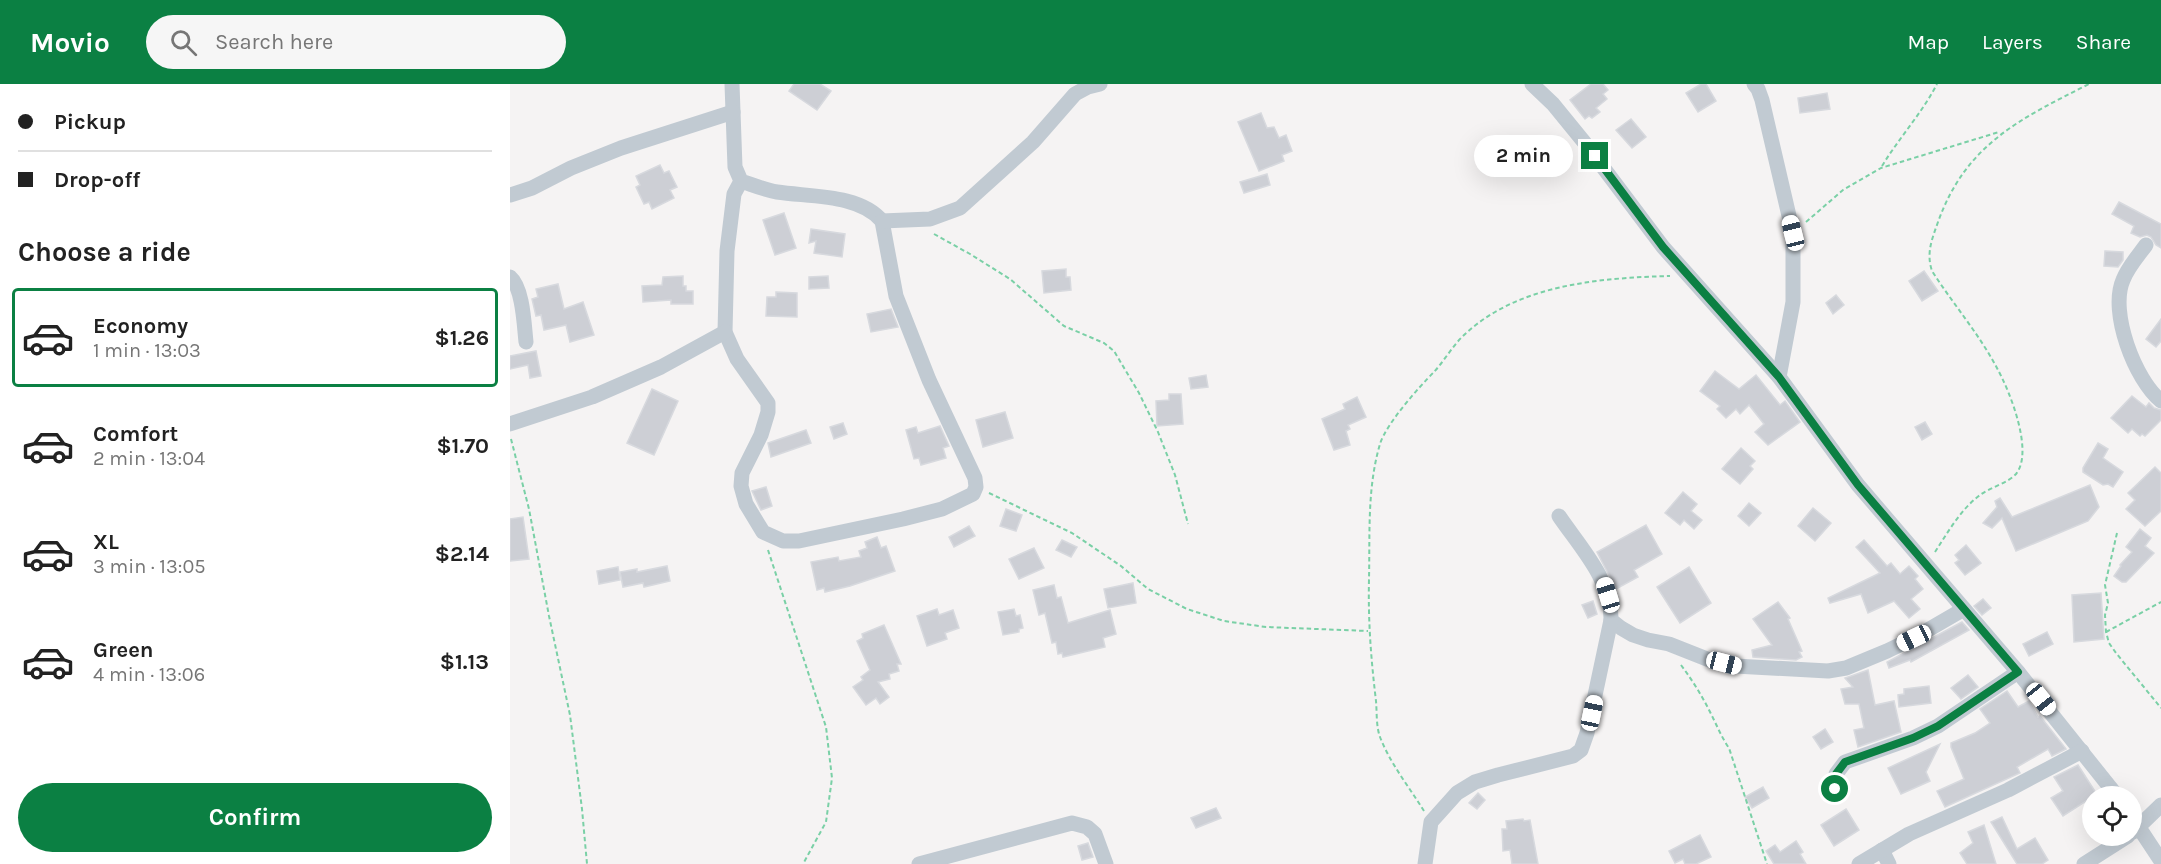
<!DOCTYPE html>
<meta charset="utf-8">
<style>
body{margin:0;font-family:Karla,sans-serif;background:#f6f6f6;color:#222;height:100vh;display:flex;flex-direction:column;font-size:22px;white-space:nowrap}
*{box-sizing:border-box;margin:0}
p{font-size:20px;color:#767676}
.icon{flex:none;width:33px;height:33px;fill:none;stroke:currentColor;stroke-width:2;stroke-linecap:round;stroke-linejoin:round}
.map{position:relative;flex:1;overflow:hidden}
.details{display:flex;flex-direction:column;background:#fff;width:510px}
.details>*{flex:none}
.top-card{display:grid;align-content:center;height:132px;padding:0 18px;background:#fff}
.controls{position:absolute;left:1572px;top:702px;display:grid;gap:12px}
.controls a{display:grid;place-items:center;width:60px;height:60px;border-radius:50%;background:#fff;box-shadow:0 6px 24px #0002;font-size:30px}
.end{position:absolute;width:27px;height:27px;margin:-14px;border:8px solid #0b8043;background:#fff;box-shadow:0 0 0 3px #fff}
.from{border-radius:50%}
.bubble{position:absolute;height:42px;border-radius:21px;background:#fff;box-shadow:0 6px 24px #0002;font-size:20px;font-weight:700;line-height:42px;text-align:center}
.car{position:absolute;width:18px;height:36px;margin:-18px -9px;border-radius:8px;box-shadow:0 0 4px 2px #0007;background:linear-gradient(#fff 24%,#345 0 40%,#fff 0 76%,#345 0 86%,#fff 0)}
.top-card b{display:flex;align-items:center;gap:21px;height:57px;font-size:22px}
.top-card b+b{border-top:2px solid #e0e0e0}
.top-card i{width:15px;height:15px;background:#222}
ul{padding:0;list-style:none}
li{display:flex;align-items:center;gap:18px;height:99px;margin:0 12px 9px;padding:0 6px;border:3px solid transparent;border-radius:6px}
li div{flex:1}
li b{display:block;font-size:22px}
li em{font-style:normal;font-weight:700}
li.selected{border-color:#0b8043}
li>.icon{width:54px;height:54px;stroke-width:1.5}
h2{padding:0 18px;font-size:27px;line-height:72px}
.primary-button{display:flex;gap:12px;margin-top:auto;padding:12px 18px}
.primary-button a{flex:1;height:69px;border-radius:36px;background:#0b8043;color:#fff;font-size:24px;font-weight:700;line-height:69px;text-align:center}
header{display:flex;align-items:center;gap:36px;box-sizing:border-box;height:84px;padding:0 30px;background:#0b8043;color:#fff}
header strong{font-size:28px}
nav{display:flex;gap:33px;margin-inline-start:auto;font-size:21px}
.search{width:420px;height:54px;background:#f6f6f6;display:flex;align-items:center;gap:15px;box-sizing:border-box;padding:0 21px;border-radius:33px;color:#767676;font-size:22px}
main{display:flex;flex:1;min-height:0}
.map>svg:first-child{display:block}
.building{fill:#cdcfd5;stroke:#d7d9de;stroke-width:1.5}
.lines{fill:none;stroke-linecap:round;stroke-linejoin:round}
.path{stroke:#7ad0a6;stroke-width:2;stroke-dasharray:4.5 3;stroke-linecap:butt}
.street{stroke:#c1cad2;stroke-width:15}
.route{stroke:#0b8043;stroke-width:8}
</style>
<header>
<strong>Movio</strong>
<div class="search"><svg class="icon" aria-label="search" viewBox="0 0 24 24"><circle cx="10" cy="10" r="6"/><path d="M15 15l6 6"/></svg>Search here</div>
<nav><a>Map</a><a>Layers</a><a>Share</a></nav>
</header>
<main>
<section class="details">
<div class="top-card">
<b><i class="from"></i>Pickup</b>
<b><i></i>Drop-off</b>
</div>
<h2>Choose a ride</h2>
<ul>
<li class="selected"><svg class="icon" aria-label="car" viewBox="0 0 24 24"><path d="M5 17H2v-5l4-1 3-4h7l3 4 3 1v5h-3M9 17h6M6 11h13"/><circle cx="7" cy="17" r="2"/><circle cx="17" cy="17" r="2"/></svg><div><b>Economy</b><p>1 min · 13:03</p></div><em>$1.26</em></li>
<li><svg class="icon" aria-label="car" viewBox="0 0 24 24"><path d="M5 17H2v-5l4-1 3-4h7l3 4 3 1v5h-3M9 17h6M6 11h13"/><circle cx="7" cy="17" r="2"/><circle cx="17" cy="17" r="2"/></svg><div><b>Comfort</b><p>2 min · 13:04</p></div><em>$1.70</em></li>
<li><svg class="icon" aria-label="car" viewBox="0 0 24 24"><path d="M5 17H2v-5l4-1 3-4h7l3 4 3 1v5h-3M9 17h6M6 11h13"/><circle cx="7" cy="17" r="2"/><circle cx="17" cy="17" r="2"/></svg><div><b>XL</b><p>3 min · 13:05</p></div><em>$2.14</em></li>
<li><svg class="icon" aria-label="car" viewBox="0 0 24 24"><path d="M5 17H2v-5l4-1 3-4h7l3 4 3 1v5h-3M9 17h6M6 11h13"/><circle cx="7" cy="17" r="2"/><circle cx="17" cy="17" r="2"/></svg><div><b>Green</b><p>4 min · 13:06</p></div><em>$1.13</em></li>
</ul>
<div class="primary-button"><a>Confirm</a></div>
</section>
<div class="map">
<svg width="1651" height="780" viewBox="0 0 1651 780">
<rect width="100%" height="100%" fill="#f5f3f3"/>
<g class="building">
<path d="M284,0H310L321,7L307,26L279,7Z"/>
<path d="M1081,0H1093L1098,6L1093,10L1097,15L1086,24L1090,28L1082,34L1079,32L1075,35L1060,16Z"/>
<path d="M1191,0H1196L1206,17L1188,28L1176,9Z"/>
<path d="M1317,9L1320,25L1290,29L1288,14Z"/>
<path d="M751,29L757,44L764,43L769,54L776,51L782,67L772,71L774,77L749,87L728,38Z"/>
<path d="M1121,35L1136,53L1122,64L1106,46Z"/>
<path d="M150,81L154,89L159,87L167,103L160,106L164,114L142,125L139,118L134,120L126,103L130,101L126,92Z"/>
<path d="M757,90L760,101L734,109L730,98Z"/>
<path d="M1609,118L1651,140V164L1646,161L1641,153L1637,151L1630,153L1621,149L1624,142L1602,130Z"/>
<path d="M274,129L286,164L265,171L253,136Z"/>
<path d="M301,145L335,150L332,173L304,169L306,157L299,159Z"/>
<path d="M1595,167L1613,168V176L1608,183L1594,182Z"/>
<path d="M556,185V193H560L561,206L534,209L532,187Z"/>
<path d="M1414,187L1428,207L1412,217L1399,197Z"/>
<path d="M173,192V202H176V207H183V220H161V216L133,218L132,202L152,201L153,193Z"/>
<path d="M318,192L319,204L299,205V193Z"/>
<path d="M48,200L54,225L73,218L84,251L60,258L56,241L34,246L31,231L26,232L22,215L28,213L26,205Z"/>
<path d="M266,208L287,209V233L256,232L257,213H266Z"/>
<path d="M1326,211L1334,221L1323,230L1316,219Z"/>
<path d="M381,225L388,243L361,248L357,230Z"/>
<path d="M1651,235V257L1646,263L1636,255Z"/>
<path d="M26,267L31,292L20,294L18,281L0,285V272Z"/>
<path d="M1205,287L1229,305L1246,291L1270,321L1275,317L1290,338L1258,361L1245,348L1254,340L1239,321L1230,330L1226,325L1216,334L1207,325L1210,322L1190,307Z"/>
<path d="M696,291L698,303L681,305L679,294Z"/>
<path d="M142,305L168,317L144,371L117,359Z"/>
<path d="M659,310H671L673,340L647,342L646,317L659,316Z"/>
<path d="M1622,312L1636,323L1639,319L1644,324L1651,326V336L1635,352L1632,350L1630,352L1622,345L1618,349L1601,334Z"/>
<path d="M847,313L856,333L838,341L840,345L836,347L840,361L824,366L812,335L835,325L833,320Z"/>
<path d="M495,328L503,354L473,363L466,336Z"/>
<path d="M1415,338L1422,350L1412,356L1405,343Z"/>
<path d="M333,339L337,350L324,355L320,343Z"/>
<path d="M430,342L439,362L433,364L436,374L411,381L409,374L404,375L396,346L406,343L408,349Z"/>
<path d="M296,346L301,359L261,373L258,359Z"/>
<path d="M1588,359L1598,365L1593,374L1613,388L1603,403L1598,400L1593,401L1573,388V384Z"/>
<path d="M1231,364L1245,377L1240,382L1243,385L1230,400L1212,385Z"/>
<path d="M1645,383L1651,389V427L1635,442L1616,425L1625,416L1618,409Z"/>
<path d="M1580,401L1589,423L1578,437L1506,467L1492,434L1482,444L1473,439L1487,423L1485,417L1490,414L1502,433Z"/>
<path d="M256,403L262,422L251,426L242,407Z"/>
<path d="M1173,408L1187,420L1181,427L1192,436L1184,445L1174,436L1170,441L1155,429Z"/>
<path d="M1239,419L1251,429L1239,442L1228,432Z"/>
<path d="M1303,424L1321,439L1305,457L1288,442Z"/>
<path d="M496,425L512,431L506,447L490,442Z"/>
<path d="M13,433L19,475L0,477V435Z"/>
<path d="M1136,441L1152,470L1124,486L1128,493L1106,505L1087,468Z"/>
<path d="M459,442L465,452L444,463L439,453Z"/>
<path d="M1630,445L1641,454L1635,462L1644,469L1616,498H1612L1604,492L1611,482L1610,481L1622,468L1616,463Z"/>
<path d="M367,453L371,464L376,462L385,487L340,502L315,508L314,504L307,506L301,478L328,473L329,477L351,473L349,467L357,464L355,458Z"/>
<path d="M552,456L567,463L561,473L546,466Z"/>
<path d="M1354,456L1377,482L1381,479L1390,490L1399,482L1408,492L1405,495L1413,505L1401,515L1410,525L1399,534L1384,517L1358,529L1351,510L1320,519L1318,514L1370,489L1346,463Z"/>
<path d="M1456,461L1471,479L1455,491L1445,479L1449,476L1445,471Z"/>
<path d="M524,464L534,484L509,495L499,475Z"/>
<path d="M157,482L160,497L134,503L133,499L113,503L110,488L127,485V488Z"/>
<path d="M108,483L110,496L89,500L87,487Z"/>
<path d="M1179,483L1201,519L1170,539L1147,503Z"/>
<path d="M623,499L626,519L598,524L594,505Z"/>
<path d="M544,501L547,514L551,513L558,539L600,526L606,550L593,554L595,563L553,573L552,569L548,570L546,558L542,559L535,529L529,531L523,506Z"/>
<path d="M1591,509L1594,555L1564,558L1562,511Z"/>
<path d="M1473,515L1481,524L1472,531L1464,522Z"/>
<path d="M1083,517L1087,530L1078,534L1072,521Z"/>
<path d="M1268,518L1280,534L1278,535L1292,567L1289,568L1292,573L1286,576L1243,573L1242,566L1262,561L1243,535Z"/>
<path d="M427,525L429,531L443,526L449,544L435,549L437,555L417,562L407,532Z"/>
<path d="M504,525L506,532L510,531L513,544L509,545V548L493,551L488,528Z"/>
<path d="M1452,538L1459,546L1401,578L1400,576L1379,584L1377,578Z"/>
<path d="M374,541L391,580H387L389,587L379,590L380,595L368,598L379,613L370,620L366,614L356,621L343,603L353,596L351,593L360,586L347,557L353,554L352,550Z"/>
<path d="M1537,548L1543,560L1519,572L1513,560Z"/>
<path d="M1358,586L1365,621L1384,617L1391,648L1348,663L1344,646L1354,644L1349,620H1335L1331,605L1343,603L1335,594Z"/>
<path d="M1458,591L1468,603L1451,615L1441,604Z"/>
<path d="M1419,602L1421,619L1389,623L1388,611L1394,610V605Z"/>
<path d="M1497,607L1508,623L1519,617L1528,633L1530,632L1556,665L1542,672L1538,665L1507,683L1510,689L1435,723L1427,707L1454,695L1441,663V659L1465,649L1480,639L1470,625Z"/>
<path d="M1315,645L1323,658L1311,665L1303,653Z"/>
<path d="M1430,660L1416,688L1420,697L1391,710L1378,684Z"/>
<path d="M1568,681L1588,712H1582V717L1578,720L1576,717L1553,732L1541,714L1553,707L1544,693Z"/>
<path d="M1253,703L1259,714L1242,724L1235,713Z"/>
<path d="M968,709L975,716L967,725L959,719Z"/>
<path d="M706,724L711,734L686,744L681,734Z"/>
<path d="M1336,725L1349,746L1324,762L1311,741Z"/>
<path d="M1492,733L1507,765L1525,754L1538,776L1532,780H1507L1481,738Z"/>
<path d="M1013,735L1014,737L1020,736L1028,780H1002L1000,766L993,767L992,745H997L996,737Z"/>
<path d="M1474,741L1486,780H1457L1450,769L1463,759L1458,748Z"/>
<path d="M1190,751L1201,773L1186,780H1175L1173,775L1165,779L1159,767Z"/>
<path d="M1286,757L1293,768L1290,770L1296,780H1264L1256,767L1265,761L1270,768Z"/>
<path d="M578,759L583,773L572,776L568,762Z"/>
</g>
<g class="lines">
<g class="path">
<path d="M1372,82C1389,54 1412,29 1427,0"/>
<path d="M1296,138L1333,106L1371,84L1489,48"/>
<path d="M424,150L460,170L500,195L554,242L594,259L604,267L629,309L648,348L665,391L678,440"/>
<path d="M1,355L19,425L39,532L60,631L72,725L77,780"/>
<path d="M479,409L562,449L611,482L638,505L677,525L714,537L756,543L858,547"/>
<path d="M1607,449L1595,501L1598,519L1595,531L1596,548L1599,559L1606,569L1651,624"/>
<path d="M258,466L316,643L322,694L316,738L293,780"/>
<path d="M1425,468C1438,448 1451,425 1470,411C1481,403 1498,399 1506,390C1524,368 1500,308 1488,286C1470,251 1443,220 1422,187C1416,169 1422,155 1428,138C1456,60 1510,35 1579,0"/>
<path d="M1596,548L1651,518"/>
<path d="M1171,581C1183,597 1194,615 1203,634C1208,644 1212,654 1219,664L1257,780"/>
<path d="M914,727C899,703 880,679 870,653C866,642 867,628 866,617C861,575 858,537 859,495C860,450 857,404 870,360C876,340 909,303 924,288C934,277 942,263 952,253C1006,200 1090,194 1160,192"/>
</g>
<g class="street">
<path d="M222,0L225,83L231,97C243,101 255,106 267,108C300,113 350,110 372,137L386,212L419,296L465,394L466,403L463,410L432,425L393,435L289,457H273L253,448L236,420L231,402L232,389L251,351L258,328V319L227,275L215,248L217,167L224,110L231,97"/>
<path d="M1022,0L1043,20L1074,58L1153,163L1269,293L1348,401L1508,588L1607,712"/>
<path d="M1244,0L1248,5L1252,16L1283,149V218L1269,293"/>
<path d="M0,111L22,104L61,84L111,64L223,28"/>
<path d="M372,137L420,135L450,124L523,58L565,10L578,3L590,0"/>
<path d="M1636,161C1628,172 1618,183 1613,196C1599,228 1625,296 1651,317"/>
<path d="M0,193C13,204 14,240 16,258"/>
<path d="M0,340L82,313L151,283L215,248"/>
<path d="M1049,432C1070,463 1102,496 1101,536L1111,544L1123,551L1138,556L1159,560L1202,577L1225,582L1318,587L1336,584L1377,567L1404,554L1454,525"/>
<path d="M1325,705L1326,690L1335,678L1403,654L1428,642L1508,588"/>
<path d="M1622,733L1651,777"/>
<path d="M1623,748L1651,721"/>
<path d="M1372,766L1379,780"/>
<path d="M409,780L562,739L577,743L585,750L596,780"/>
<path d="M915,780L921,738L947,709L965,698L988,691L1063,672L1071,666L1077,649L1101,536"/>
<path d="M1349,780L1399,750L1498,706L1572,667"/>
<path d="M1574,780L1618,752"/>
</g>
</g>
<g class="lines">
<path class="route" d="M1085,72L1153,163L1269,293L1348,401L1508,588L1428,642L1403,654L1335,678L1326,690L1325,705"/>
</g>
</svg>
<div class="controls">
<a><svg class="icon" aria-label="locate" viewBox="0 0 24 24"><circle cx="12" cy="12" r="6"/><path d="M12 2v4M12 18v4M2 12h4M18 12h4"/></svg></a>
</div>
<i class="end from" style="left:1325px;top:705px"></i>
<i class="end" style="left:1085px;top:72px"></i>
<div class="bubble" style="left:964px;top:51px;width:99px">2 min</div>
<i class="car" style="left:1283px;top:149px;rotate:346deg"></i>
<i class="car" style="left:1098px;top:511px;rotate:343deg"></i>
<i class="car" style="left:1404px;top:554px;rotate:245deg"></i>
<i class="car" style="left:1214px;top:579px;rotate:104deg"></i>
<i class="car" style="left:1531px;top:615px;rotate:141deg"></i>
<i class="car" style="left:1082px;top:629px;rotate:12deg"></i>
</div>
</main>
